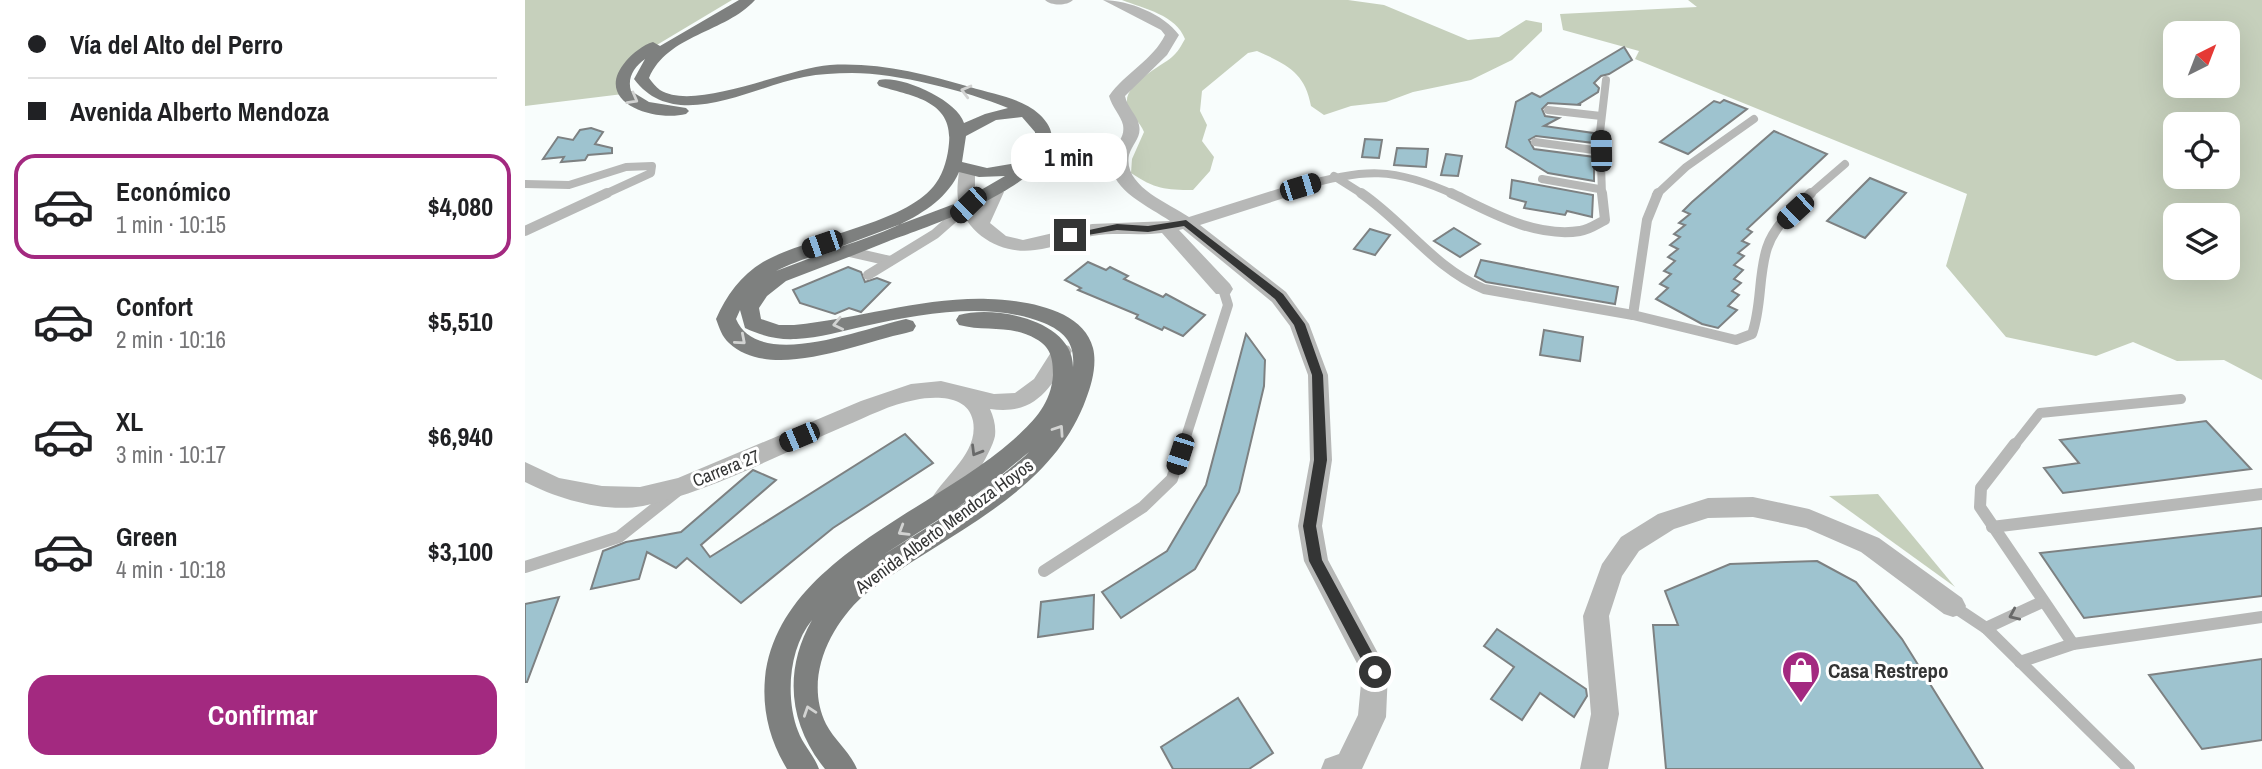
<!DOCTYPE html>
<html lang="es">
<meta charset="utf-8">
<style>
body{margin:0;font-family:"Archivo Narrow",sans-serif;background:#f2f2f2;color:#202124;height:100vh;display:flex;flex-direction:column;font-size:26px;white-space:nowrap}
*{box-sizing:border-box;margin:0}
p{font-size:23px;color:#757577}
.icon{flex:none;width:38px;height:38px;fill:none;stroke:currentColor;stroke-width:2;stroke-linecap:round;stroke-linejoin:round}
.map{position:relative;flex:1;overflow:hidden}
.sheet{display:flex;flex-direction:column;background:#fff;width:525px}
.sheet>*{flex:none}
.guide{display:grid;align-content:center;height:154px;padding:0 28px;background:#fff}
.needle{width:46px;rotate:42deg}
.tools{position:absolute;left:1638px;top:21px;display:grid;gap:14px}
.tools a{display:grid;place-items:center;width:77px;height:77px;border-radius:14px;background:#fff;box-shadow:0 7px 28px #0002;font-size:35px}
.end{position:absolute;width:32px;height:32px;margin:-16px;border:9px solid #343535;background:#fff;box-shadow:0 0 0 4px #fff}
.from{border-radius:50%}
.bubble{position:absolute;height:49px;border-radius:21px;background:#fff;box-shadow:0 7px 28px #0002;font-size:23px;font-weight:800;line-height:49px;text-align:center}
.car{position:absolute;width:21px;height:42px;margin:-21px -10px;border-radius:9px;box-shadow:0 0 5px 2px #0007;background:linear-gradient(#222 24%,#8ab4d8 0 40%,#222 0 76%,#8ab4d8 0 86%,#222 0)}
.guide b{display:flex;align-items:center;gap:24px;height:66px;font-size:26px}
.guide b+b{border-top:2px solid #e0e0e0}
.guide i{width:18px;height:18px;background:#202124}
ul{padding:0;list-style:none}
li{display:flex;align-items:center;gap:21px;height:105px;margin:0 14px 10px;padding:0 14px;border:4px solid transparent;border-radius:21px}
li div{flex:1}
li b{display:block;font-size:26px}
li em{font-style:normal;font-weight:800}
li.current{border-color:#a32980}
li>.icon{width:63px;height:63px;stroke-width:1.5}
.action{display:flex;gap:14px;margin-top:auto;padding:14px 28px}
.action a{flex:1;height:80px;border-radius:21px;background:#a32980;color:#fff;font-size:28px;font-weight:800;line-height:80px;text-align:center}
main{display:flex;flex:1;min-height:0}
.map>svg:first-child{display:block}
.green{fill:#c6d0bc;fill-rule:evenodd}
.building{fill:#9ec3cf;stroke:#7d8182;stroke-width:2}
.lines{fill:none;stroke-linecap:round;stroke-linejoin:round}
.lane-far2{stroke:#b7b8b7;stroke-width:8}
.lane-far1{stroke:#b7b8b7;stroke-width:10}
.lane{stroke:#b7b8b7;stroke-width:12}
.street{fill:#b7b8b7;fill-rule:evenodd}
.primary{fill:#7e807f;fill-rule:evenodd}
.oneway{stroke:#d2d3d2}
.oneway2{stroke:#686969}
.route{fill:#343535}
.labels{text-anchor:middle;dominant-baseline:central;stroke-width:6;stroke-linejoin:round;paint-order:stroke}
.street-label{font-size:18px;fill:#343535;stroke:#fff}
.near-poi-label{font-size:21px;font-weight:bold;fill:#343535;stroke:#fff;text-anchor:start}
</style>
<main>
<section class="sheet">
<div class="guide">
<b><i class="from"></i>Vía del Alto del Perro</b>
<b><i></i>Avenida Alberto Mendoza</b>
</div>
<ul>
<li class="current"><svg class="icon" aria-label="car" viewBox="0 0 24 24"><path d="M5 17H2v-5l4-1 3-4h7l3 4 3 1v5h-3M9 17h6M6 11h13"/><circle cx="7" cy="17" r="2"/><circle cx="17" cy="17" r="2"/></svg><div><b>Económico</b><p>1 min · 10:15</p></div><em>$4,080</em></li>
<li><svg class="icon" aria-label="car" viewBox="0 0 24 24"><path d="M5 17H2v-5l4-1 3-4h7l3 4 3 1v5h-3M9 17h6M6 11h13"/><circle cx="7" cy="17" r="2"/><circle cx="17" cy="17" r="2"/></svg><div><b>Confort</b><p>2 min · 10:16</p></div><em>$5,510</em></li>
<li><svg class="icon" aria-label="car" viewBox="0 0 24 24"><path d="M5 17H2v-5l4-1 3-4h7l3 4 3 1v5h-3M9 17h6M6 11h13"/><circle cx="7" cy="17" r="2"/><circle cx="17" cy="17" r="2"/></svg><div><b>XL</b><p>3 min · 10:17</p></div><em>$6,940</em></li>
<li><svg class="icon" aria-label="car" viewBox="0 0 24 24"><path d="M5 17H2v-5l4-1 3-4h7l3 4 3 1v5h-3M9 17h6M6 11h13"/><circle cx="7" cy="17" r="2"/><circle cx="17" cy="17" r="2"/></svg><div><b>Green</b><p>4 min · 10:18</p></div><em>$3,100</em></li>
</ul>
<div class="action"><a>Confirmar</a></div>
</section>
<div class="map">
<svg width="1737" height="769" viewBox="0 0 1737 769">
<rect width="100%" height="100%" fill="#f8fdfc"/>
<g class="green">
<path d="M0,0H207L110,58L98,94L0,106Z"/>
<path d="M597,0H823L859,5L943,40L974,37L1001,20L1017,23V31L987,60L946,80L888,92L861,102L826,106L799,115L786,106C780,72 761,64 732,51L723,53L677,91L675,111L682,125L677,141L689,157L685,171L668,190C640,190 630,189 606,173L607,159L619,132C615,122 608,118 604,109C592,87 634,68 647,57C653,52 656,46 660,39C651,15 620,9 597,0Z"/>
<path d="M1163,0H1737V380L1699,360L1652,361L1608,342L1571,356L1481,337L1421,266L1442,194L1110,59L1114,51L1038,30L1035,14L1172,7ZM1650,33H1703V86H1650ZM1650,124H1703V177H1650ZM1650,215H1703V268H1650Z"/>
<path d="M1353,494L1430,587L1304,496Z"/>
</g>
<g class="building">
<path d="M1099,47L1107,60L1084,74L1076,76L1069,83L1074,88L1073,92L1054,104L1056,105L1023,103L1017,109L1020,116L1034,118L1019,126L1068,133L1069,143L1011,136L1004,140L1009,149L1069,157V181L1023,173L981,147L991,102L1007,93L1015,97Z"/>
<path d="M1199,100L1222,109L1163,154L1135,142L1189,101L1195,103Z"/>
<path d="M66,128L78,132L70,144L87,148V153L63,155L60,160L36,162L39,157L18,159L33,137L48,140L55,130Z"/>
<path d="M1249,131L1302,154L1222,229L1227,232L1217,241L1224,244L1213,253L1219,256L1209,265L1218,270L1209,279L1216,283L1207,291L1214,295L1203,306L1212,310L1193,328L1177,324L1131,299L1143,288L1135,284L1146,274L1139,271L1150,261L1143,257L1153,249L1145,245L1155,237L1149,234L1160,225L1154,223L1165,214L1158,211L1167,202Z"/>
<path d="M840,139L857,140L854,158L837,157Z"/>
<path d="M872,148L903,149L901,167L869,165Z"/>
<path d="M921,154L937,156L933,176L916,175Z"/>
<path d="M1345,178L1381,193L1340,238L1302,221Z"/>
<path d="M987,180L1068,195L1067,217L1042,211L1040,215L999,208L1001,202L985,198Z"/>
<path d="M929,228L955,244L935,257L909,241Z"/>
<path d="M845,229L865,235L850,255L829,249Z"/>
<path d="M956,260L1093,287L1090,304L961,282L950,276Z"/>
<path d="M563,262L581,270L585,267L603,276L599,279L638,297L641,294L680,315L658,336L639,327L637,330L611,318L613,315L553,290L556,288L540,280Z"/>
<path d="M323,267L336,272L340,282L352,278L365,283L336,312L324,308L310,314L275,303L268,290Z"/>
<path d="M1019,330L1058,337L1055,361L1015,355Z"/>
<path d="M721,334L740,360L739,386L714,492L670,569L596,618L577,592L642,551L681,485Z"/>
<path d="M1681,421L1726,469L1538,493L1519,468L1554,463L1535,440Z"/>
<path d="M380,434L408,463L308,528L216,603L162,558L151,568L122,552L114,579L66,589L78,551L101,542L156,532L228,470L251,480L176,545L185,557Z"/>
<path d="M1737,528V596L1559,618L1515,553Z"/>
<path d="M1292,561L1331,582L1377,639L1458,769H1141L1128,625H1153L1140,591L1205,564Z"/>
<path d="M569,595L568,629L513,637L516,602Z"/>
<path d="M34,597L2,682H0V604Z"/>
<path d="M972,629L1061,689L1062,696L1049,717L1015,693L997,720L966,699L989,667L959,646Z"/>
<path d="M1737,659V740L1677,749L1624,675Z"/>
<path d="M713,698L748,753L724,769H648L636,747Z"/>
</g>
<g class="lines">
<g class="lane-far2">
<path d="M1023,110L1076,116"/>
<path d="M1010,142L1076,151"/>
<path d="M809,176L839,195"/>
<path d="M1017,179L1074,189"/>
<path d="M0,184L44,185L101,167L127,166L126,173L78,195"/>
<path d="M775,187C838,168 870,167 930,195"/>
<path d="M1077,195L1075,132L1081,80"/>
<path d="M1131,195L1161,167L1229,119"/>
<path d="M1284,195L1320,164"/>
</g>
<g class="lane-far1">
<path d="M836,193C880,223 909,268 959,289L1108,315L1211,340L1227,334C1237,306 1233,276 1242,248C1249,226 1269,209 1286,193"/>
<path d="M926,193C965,212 1010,238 1055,231C1064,230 1072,224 1080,220L1077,193"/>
<path d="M0,231L82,193"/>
<path d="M321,251L365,261"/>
<path d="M343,275L410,234L443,205"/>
<path d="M1108,315L1122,220L1133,193"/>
<path d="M658,446L703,305L698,289"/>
<path d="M1489,446L1515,413L1656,399"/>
</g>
<g class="lane">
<path d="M1490,444L1456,488L1455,507L1548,644"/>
<path d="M1467,527L1737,494"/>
<path d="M0,567L94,537L152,491"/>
<path d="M519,571L618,507L647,479L658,444"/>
<path d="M1428,606L1461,628L1604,769"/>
<path d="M1461,628L1517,602"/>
<path d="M1495,662L1548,644L1737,617"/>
</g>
<g class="street">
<path d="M520,0H548C542,6 526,6 520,0Z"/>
<path d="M578,0C603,0 639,14 654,35L642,55L600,96C602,107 612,115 614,125C617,137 607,144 604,155C598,186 642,202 664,217L775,182L784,187L781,191L675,225L761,292L784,324L803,375L807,460L797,526L803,560L863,672L861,717L837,769H796L800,759L814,754L833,715L837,673L779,561L773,526L785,460L783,375L765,326L747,302L658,229L654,230L705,284L708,289L705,294H691L637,233C614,236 590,232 567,236C547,239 529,248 510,250C478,255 443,236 434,203C431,193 433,182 434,171L442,166L450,171V195L454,209L464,188L470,187L479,192L465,223L481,236L498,240L567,224L645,221C622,205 575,186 589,151C593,141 600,137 598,125C596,116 587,107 584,96C600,73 628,60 640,35L636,30Z"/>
<path d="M537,344L544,346L547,351C527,386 512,416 465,409C469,418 471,426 470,436C467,452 437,501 423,510C418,514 413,512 408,510L404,503C417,477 454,454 448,421C443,395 410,396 390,400C366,404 342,417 320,426C257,453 185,492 118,506C80,513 33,499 0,482V462L34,478L77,486L115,487L153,478L336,401L386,384L416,381L469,394L490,393L509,379L530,346Z"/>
<path d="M1228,497L1284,509L1354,538L1437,598L1441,606L1437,614L1428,617L1419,614L1336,552L1281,528L1228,517L1183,518L1149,529L1114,551L1097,576L1084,616L1094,714L1083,769H1055L1066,714L1058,616L1077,564L1096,537L1133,514L1183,498Z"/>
</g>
<path class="primary" d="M214,0H230C200,33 143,34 124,78C127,82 131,87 135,90C170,112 262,68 305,65C353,62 400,74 445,87C468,94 496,98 514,114C576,170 397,229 364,241C330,255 295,268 261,281L242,296L234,308L236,319L254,325H269C335,319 396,297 463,299C497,300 558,308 568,348C572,364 567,384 561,399C525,498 414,536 338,596C304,627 279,679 301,724C310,741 325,752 332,769H300C264,725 258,671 287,620C264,648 260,697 273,731C278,745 289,755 294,769H262C245,741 237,711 240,678C253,559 407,512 488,440C509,421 526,404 528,375C528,359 526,347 511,339C486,324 460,332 434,325L431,320L434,315C470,305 548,320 548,367C550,343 540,332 519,323C465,301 395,314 340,326C317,331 295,338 271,339C253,340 237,336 220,328L215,310L211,319C234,372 338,328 381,319L388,321L391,326L388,331L381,333C333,343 246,382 204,343C197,337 194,327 191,319C201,296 216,275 238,262C283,236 383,224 411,183C419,172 423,156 424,143C428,100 386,96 354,86L352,83L354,80C376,75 432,100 439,123L460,114L483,108C441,91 372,73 327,73C310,73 294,74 279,77C226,87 150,134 109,79L120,59C109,67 102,78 106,91L124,102L161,108L164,111L161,114C129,122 66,102 101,61C108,53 118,45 128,42L135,46ZM497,117L510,132V146L498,162L462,168L437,162L441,136L471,120ZM434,172L454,177L480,176L437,201L251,271C304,244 408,232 434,172ZM504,452L500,456C456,494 407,525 358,555L452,495Z"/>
</g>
<defs><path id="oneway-chevron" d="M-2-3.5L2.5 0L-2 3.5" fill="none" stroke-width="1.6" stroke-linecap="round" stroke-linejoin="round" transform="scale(1.75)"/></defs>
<g class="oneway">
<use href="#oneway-chevron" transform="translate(441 91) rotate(-165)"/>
<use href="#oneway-chevron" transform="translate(108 99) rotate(29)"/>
<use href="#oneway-chevron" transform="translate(313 324) rotate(168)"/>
<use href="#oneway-chevron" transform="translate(216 340) rotate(41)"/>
<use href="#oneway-chevron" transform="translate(534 430) rotate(-56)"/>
<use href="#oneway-chevron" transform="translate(378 531) rotate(149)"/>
<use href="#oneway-chevron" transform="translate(284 711) rotate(-109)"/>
</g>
<g class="oneway2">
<use href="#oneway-chevron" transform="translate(451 451) rotate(121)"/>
<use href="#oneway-chevron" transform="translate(1489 615) rotate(156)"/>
</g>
<path class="route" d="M661,220L758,294L780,324L798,375L802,460L791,526L797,560L855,667L857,672L855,676H845L784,561L778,526L789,460L787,375L769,325L750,299L659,226L623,232L592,230L545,238L541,235L592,224L623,226Z"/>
<defs>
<symbol id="shop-pin" viewBox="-11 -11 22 30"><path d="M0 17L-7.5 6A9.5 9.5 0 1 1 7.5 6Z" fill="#a32980" stroke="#fff"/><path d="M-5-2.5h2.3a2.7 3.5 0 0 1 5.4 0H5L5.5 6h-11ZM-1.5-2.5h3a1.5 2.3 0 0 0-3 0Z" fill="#fff"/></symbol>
</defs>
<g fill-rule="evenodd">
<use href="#shop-pin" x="1254" y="648" width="44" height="60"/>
</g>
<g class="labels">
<g class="street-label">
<text transform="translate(201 468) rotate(-22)">Carrera 27</text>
<text transform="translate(419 526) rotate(-36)">Avenida Alberto Mendoza Hoyos</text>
</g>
<g class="near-poi-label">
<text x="1303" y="670">Casa Restrepo</text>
</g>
</g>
</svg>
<div class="tools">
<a><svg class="needle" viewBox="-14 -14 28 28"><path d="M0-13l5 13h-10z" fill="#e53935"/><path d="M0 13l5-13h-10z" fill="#757577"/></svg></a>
<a><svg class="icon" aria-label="locate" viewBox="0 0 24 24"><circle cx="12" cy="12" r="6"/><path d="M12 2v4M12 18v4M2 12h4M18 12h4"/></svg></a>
<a><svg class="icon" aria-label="layers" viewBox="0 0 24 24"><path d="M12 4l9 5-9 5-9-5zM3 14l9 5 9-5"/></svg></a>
</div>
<i class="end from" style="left:850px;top:672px"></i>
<i class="end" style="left:545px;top:235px"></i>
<div class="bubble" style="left:486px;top:133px;width:116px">1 min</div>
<i class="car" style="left:1076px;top:151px;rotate:359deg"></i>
<i class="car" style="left:775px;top:187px;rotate:73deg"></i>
<i class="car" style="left:443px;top:205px;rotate:226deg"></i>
<i class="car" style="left:1270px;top:211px;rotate:227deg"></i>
<i class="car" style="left:297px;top:244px;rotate:251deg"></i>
<i class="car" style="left:274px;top:437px;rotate:247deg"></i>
<i class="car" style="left:655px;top:454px;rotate:198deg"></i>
</div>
</main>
